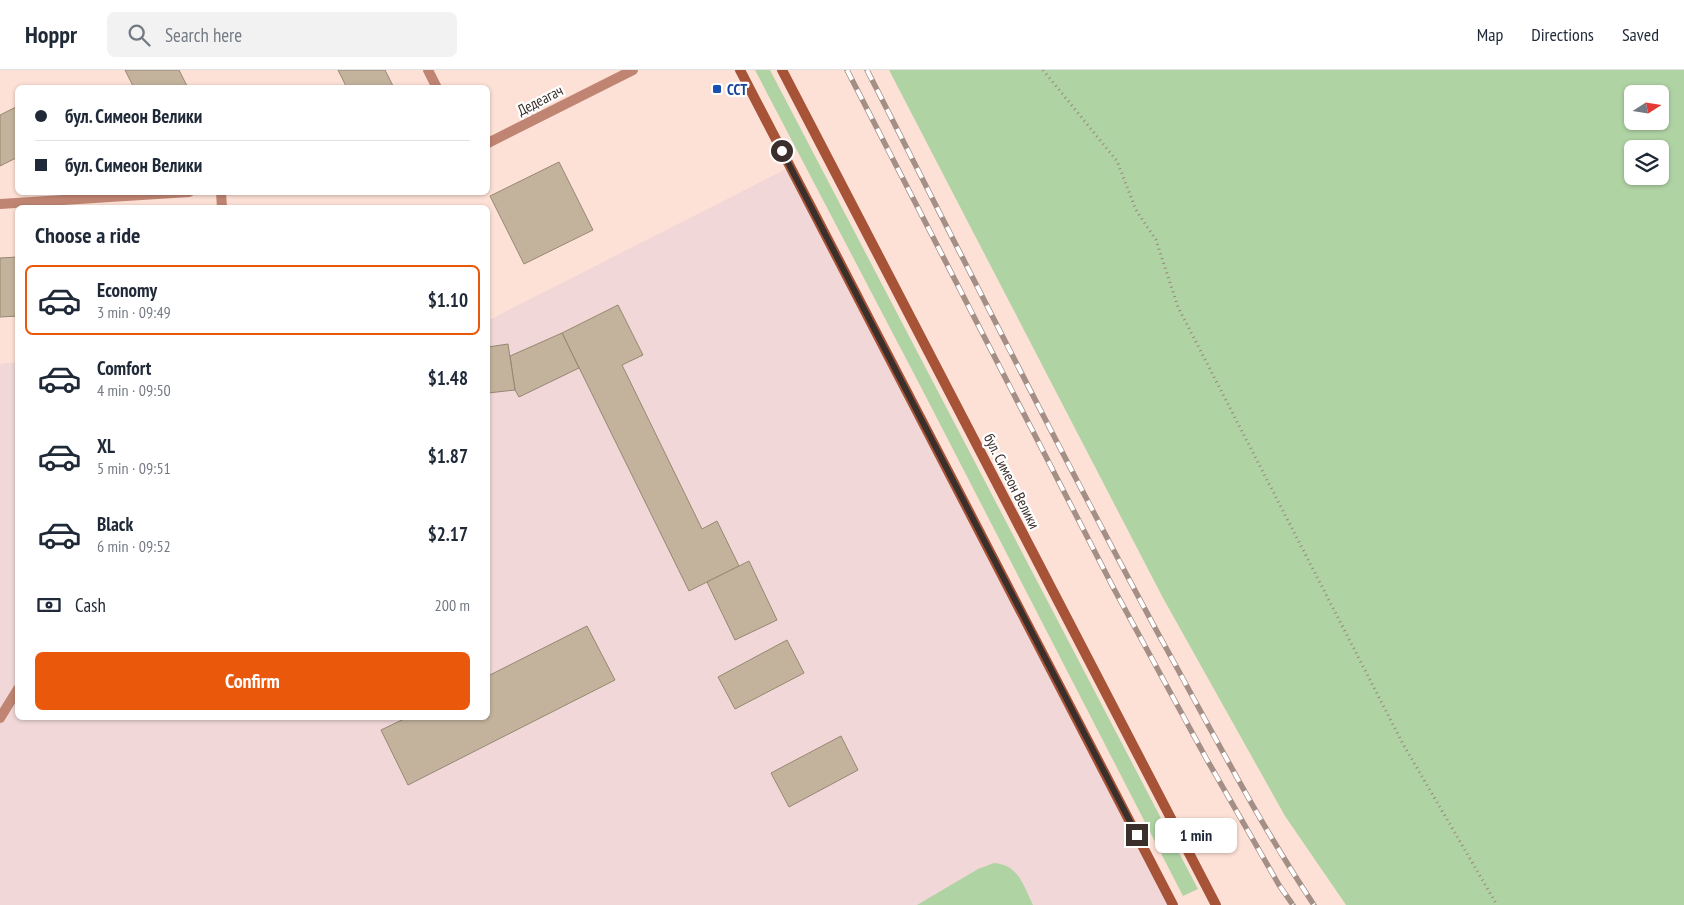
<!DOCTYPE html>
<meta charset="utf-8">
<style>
body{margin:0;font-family:"PT Sans Narrow",sans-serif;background:#f2f2f3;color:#1f2937;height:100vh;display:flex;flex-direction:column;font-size:19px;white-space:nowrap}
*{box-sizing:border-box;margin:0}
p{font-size:16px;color:#747a83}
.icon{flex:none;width:28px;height:28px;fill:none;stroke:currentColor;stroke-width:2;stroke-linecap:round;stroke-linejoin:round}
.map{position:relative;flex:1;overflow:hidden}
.sheet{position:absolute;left:15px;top:135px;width:475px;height:515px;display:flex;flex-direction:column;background:#fff;border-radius:8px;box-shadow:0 1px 4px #0004}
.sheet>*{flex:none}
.top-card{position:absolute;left:15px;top:15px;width:475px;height:110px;border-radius:8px;box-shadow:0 1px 4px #0004;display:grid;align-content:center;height:110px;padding:0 20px;background:#fff}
.needle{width:32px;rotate:78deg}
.fabs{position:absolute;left:1624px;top:15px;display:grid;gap:10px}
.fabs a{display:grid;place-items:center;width:45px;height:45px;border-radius:8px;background:#fff;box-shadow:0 1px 4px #0004;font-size:25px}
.end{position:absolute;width:22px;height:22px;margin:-11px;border:6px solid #3a2f2a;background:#fff;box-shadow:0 0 0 2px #fff}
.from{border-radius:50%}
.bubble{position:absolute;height:35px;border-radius:8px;background:#fff;box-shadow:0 1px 4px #0004;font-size:16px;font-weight:700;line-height:35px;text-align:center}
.top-card b{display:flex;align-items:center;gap:18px;height:48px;font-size:19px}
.top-card b+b{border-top:1px solid #e0e1e3}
.top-card i{width:12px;height:12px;background:#1f2937}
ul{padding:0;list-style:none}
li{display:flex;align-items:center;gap:15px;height:70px;margin:0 10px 8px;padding:0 10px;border:2px solid transparent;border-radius:8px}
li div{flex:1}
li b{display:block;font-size:19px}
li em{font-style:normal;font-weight:700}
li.current{border-color:#ea580c}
li>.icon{width:45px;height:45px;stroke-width:1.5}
h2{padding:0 20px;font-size:22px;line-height:60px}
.pay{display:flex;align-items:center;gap:12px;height:55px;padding:0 20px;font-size:19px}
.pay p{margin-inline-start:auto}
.primary-button{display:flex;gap:10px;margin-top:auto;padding:10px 20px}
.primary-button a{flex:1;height:58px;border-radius:8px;background:#ea580c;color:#fff;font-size:20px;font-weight:700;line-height:58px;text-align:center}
header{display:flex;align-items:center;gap:30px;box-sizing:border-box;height:70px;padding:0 25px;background:#fff;border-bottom:1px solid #e0e1e3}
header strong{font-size:24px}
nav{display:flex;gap:28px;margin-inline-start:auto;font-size:18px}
.search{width:350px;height:45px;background:#f2f2f3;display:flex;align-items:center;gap:12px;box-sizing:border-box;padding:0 18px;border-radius:8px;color:#747a83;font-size:19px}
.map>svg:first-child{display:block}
.education{fill:#f1d7d7}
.green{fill:#b0d3a4;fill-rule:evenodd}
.building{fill:#c3b39d;stroke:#968772}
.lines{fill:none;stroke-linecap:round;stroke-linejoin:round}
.path{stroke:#99857e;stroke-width:3;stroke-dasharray:1 4;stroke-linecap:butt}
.minor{stroke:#c08572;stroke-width:10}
.secondary{stroke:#a75338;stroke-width:10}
.rail-casing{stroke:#a48f87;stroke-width:5.5}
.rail{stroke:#fff;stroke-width:4;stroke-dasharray:11;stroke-linecap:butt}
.route{stroke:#3a2f2a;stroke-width:6}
.transit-dot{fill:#1a4fb4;stroke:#fff;stroke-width:2}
.labels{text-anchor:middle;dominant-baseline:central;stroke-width:4.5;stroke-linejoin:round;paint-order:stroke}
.transit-label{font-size:15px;font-weight:bold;fill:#164399;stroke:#fff;text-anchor:start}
.street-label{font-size:15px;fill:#3a2f2a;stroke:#fff}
</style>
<header>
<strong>Hoppr</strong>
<div class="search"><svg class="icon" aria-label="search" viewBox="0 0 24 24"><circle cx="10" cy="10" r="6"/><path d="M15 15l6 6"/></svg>Search here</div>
<nav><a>Map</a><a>Directions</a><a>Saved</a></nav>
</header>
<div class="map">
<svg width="1684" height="835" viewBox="0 0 1684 835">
<rect width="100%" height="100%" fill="#fee1d6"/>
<path class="education" d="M790,97L1173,835H0V294L17,292L18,648H488V249H491Z"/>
<g class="green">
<path d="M755,0H770L1198,819L1183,826L924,323Z"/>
<path d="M889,0H1684V835H1346L1285,746L1163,528ZM1632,24H1660V51H1632ZM1632,79H1660V106H1632Z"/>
<path d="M994,793C1019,795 1023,815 1033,835H917L978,799Z"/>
</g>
<g class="building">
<path d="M125,0H179L188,18H134Z"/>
<path d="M338,0H385L394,18H347Z"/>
<path d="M18,36V87L0,96V45Z"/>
<path d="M559,92L593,160L524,194L490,126Z"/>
<path d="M18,187V246L0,247V188Z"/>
<path d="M618,235L643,285L622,295L702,459L717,451L739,496L689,521L562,263Z"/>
<path d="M562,263L579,298L519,327L515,320L510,286Z"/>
<path d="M508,274L515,320L488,323V277Z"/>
<path d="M749,491L777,550L735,570L707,512Z"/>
<path d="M587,556L615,610L408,715L381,660L406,648H488V606Z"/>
<path d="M787,570L804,603L735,639L718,607Z"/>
<path d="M841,666L858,700L789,737L771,703Z"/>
</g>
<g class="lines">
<path class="path" d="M1043,0L1117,91L1136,140L1156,170L1178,237L1403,674L1497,835"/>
<g class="minor">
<path d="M428,0L437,18"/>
<path d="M488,73L633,0"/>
<path d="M221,122L222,138"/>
<path d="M0,134L189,122"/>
<path d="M0,648L18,619"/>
</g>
<g class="secondary">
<path d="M740,0L1173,835"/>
<path d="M782,0L1216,835"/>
</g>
<defs>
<g id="rail">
<path d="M847,0L1114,519L1206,688L1279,815L1293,835"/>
<path d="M867,0C964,190 1059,380 1160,567C1210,657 1257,750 1314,835"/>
</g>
</defs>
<use href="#rail" class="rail-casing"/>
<use href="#rail" class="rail"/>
</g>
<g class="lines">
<path class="route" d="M782,81L1137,765"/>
</g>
<rect class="transit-dot" x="712" y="14" width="10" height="10" rx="2.5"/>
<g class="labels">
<g class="transit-label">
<text x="727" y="19">ССТ</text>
</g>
<g class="street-label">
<text transform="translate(540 30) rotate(-27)">Дедеагач</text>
<text transform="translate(1012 411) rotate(63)">бул. Симеон Велики</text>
</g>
</g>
</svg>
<div class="fabs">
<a><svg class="needle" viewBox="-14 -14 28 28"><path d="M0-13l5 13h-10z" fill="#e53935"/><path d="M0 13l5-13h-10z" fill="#747a83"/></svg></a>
<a><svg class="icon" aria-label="layers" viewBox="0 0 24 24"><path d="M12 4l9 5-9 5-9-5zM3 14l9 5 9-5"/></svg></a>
</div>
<i class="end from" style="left:782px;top:81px"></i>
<i class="end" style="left:1137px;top:765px"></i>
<div class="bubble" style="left:1155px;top:748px;width:82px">1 min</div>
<div class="top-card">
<b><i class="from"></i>бул. Симеон Велики</b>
<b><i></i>бул. Симеон Велики</b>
</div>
<section class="sheet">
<h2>Choose a ride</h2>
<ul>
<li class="current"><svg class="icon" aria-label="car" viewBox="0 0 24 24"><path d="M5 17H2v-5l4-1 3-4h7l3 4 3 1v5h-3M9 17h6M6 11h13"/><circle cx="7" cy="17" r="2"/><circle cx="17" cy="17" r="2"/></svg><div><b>Economy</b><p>3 min · 09:49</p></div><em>$1.10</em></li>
<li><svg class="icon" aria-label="car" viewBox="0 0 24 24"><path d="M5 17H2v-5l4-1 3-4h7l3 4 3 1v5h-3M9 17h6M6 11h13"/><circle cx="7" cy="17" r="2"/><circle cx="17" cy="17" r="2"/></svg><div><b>Comfort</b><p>4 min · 09:50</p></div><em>$1.48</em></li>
<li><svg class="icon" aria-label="car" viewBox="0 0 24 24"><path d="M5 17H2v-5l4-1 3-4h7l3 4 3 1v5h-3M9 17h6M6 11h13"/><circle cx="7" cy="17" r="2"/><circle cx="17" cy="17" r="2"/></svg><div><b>XL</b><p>5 min · 09:51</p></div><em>$1.87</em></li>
<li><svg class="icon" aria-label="car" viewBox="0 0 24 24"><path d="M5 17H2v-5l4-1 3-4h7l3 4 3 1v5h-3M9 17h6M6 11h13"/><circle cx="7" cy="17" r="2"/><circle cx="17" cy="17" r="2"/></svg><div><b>Black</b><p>6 min · 09:52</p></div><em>$2.17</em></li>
</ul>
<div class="pay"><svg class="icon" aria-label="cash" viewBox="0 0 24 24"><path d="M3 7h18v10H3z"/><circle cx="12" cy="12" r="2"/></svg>Cash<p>200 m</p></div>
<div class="primary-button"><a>Confirm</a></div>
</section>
</div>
